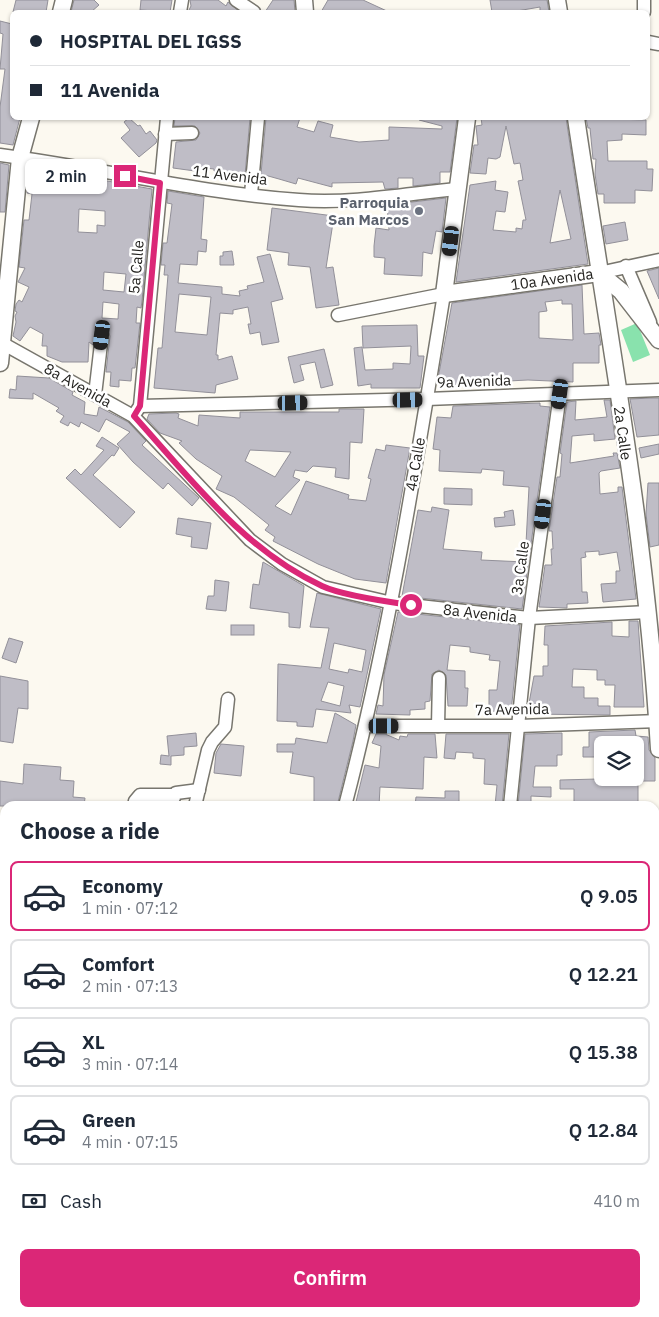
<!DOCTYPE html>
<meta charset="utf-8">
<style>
body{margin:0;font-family:"IBM Plex Sans",sans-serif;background:#f2f2f3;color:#1f2937;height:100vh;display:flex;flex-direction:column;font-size:19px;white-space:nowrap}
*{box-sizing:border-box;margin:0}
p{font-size:16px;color:#747a83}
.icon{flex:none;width:28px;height:28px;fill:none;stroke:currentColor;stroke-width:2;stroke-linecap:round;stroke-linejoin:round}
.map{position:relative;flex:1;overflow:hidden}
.sheet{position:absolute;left:0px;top:801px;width:660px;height:516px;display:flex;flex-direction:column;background:#fff;border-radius:15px 15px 0 0;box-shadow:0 1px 4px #0004}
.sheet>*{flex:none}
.hud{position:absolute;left:10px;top:10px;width:640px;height:110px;border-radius:8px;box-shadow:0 1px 4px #0004;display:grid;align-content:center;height:110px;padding:0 20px;background:#fff}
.controls{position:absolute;left:594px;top:736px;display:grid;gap:10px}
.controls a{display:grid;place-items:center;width:50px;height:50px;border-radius:8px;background:#fff;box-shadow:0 1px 4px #0004;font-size:25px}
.end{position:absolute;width:22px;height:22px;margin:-11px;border:6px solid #db2777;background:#fff;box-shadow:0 0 0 2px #fff}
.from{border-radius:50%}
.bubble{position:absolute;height:35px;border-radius:8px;background:#fff;box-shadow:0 1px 4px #0004;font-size:16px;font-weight:600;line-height:35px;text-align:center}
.car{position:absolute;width:15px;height:30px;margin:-15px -8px;border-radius:6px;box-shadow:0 0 4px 1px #0007;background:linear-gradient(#222 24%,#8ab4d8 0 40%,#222 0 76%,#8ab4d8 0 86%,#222 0)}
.hud b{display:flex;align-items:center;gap:18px;height:48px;font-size:19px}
.hud b+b{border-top:1px solid #e0e1e3}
.hud i{width:12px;height:12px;background:#1f2937}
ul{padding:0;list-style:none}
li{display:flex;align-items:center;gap:15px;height:70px;margin:0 10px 8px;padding:0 10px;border:2px solid #e0e1e3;border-radius:8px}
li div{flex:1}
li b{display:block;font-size:19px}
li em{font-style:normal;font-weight:600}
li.on{border-color:#db2777}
li>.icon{width:45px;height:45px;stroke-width:1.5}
h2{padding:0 20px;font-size:22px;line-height:60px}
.pay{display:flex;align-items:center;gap:12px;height:55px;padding:0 20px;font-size:19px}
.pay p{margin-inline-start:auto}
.action{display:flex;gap:10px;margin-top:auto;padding:10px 20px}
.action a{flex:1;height:58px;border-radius:8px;background:#db2777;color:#fff;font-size:20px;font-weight:600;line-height:58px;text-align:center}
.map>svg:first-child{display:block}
.green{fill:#89e2ad}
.building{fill:#bfbdc6;stroke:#929099;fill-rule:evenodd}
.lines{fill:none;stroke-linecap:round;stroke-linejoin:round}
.minor-casing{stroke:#78766e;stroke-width:15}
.major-casing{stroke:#78766e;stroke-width:19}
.path{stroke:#97958e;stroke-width:2;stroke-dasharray:2.5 4;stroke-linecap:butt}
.minor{stroke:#fff;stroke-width:12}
.major{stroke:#fff;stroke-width:16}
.route{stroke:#db2777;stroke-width:6}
.worship-dot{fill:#6b7280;stroke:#fff;stroke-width:2}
.labels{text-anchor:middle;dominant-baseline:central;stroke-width:5;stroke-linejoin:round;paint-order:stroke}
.street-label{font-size:15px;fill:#23221f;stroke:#fff}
.worship-label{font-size:15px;font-weight:bold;fill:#5b616d;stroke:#fff;text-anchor:end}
</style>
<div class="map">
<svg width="659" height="1317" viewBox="0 0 659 1317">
<rect width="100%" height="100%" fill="#fcf9f0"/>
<path class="green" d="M637,323L650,355L633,362L621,330Z"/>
<g class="building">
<path d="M16,0H48L46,12H13Z"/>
<path d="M74,0H94L99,5L91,12H71Z"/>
<path d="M141,0H172L170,12L140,10Z"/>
<path d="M190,0H218L226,6L228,2L240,12H188L191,6Z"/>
<path d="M273,0H294L295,12H265Z"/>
<path d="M328,0H363L389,12H321Z"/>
<path d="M490,0H547L549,12H540V7L511,12H492Z"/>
<path d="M0,21L12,24V118H20L13,145L0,143V107L5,69H0L3,34L0,33Z"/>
<path d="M129,118L138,126L140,125L146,134L150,131L157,140L156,143L139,157L121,138L130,130L124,122Z"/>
<path d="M175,118H250L245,175L214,171V169L196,167L195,171L173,168L176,142L196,140L200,133L195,126H174Z"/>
<path d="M266,118H300L297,127L314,132L318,121L333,125L330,137L359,142L389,140V127L442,129V126L419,120V118H457L450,172H440V183L413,186V178H398V188L385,189L383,182L332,183V187L298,178L296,184L279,179L261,174Z"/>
<path d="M481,118H566L588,264L456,282L470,185L496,181L495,190L508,192L505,212L496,211L493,230L516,232V228L522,229L523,220H526L518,181L523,180L520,163L514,164L506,126L500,157L496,159L488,158L486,174L470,173L474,145H478L476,126L482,125ZM560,190L571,239L550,243Z"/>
<path d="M586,118L646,120V135L622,134V140L607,141L608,161H647V169H653L652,191L635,190V203H604V194H598L595,174L596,159H593L590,128H588Z"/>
<path d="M0,163L9,165L5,212H0Z"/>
<path d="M29,167L152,189L142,301L141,308L137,307L136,323H140L135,368H132L131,381L119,380V387L110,386L111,372H106L110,336L106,328L99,327L95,331L93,345L89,342L88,362H62L47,356V346H42L43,334L30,327L20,341L13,336L16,322L15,316L17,312L15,311L16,304L19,300L22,302L29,287L18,282L25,268L19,267L24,220H29L32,194L27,193ZM79,209L105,211V226L97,225V233L78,232ZM104,272L126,274L124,292L103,290ZM103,302L119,304L118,319L102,318Z"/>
<path d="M168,191L204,197L201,239L207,240L206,252L198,251L197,265L180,264L178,283L222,287V294L240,296L239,291L248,289L247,286L264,282L257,257L270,254L283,299L271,302L279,342L262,345L260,332L250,334L248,324H251L248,307L233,310V314L220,313L216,355H218V360L232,356L238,379L216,385L215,393L154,388L158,348H162L168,275H164L165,265H161L163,243H167L172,204L167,203ZM179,294L211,297L207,335L175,332Z"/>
<path d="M446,198L442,232L436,231L432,254L423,252L422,276L384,274L385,258L374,257V246L376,228L389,230L387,205Z"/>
<path d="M272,208L334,216L326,268L333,267L339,305L316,308L310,267L288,265L289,253L267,250Z"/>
<path d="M625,222L628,240L606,244L603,226Z"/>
<path d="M232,251L234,265H220V256H223V252Z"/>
<path d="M659,268V299L647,271Z"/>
<path d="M582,285L584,334L599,333L601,345H599V363H573V382L528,380L489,382V386L437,384L452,303ZM562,300V304H572L573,340L539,338V312L547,311L545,302Z"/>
<path d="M417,325L418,356H424L420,388H371V384L358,386L354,348L362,347L365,370L393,369V363L410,364L411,346L363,348L362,326Z"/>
<path d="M324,349L333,385L321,388L315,362L300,365L304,380L294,383L288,357Z"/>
<path d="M17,376L49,378L73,392L72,395L85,402L84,414L97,416L99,407L128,422L146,441L142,445L199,498L192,506L168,483L163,489L133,462L117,444L130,432L106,419L99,432L81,422L79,427L70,422L68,426L60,422L64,416L56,411L59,408L33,393V399L9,398L10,389L16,390Z"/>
<path d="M652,398H659V435L637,437L630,399Z"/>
<path d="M604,400H610L615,439L594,441V434L572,436L570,463L614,456L613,453H617L620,468L601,471L599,473L600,494L618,492V487H622L636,599L603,602L601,584L616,583V571H620L617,552L599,555V551L585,552L586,557L581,558L582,592H587L588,603L567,604V608L539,607L545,565H552L551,549H553L552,531H549L557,477H560L562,454L560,453L567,402L576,401L575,420L607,417Z"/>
<path d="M540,403V406L550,407L522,609L402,596L418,510L431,512L432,507L449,510L443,549L482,552L481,560L525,562L529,487L503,485L504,471L482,469L481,473L439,471L440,450L433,449L437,417L451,418L453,406Z"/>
<path d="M339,409H364L362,443L350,442L349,479L335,477L336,468L313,466L307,472L295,470L293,477L300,480L275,506L291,515L306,481L349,495L348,499L366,501L371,479L368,478L376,449L385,451L386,445L410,448L386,583L355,579L318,564L273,541L275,537L265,530L269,525L234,497L216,489L222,476L196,459L179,443L182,441L160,433L147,419L149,414L176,413L179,414L178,418L198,426L199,415L240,418V412H339ZM250,450L271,451L291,452L275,477L245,461Z"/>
<path d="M102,437L119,448L114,456L112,455L93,475L135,512L120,528L66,478L75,469L81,475L104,450L96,446Z"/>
<path d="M659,444V454L641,458L639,448Z"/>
<path d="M648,483H659V545L650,547L646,514Z"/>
<path d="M444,488L472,489V505L444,504Z"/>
<path d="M513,510L515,525L495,527L494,518L505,517L504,512Z"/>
<path d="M178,518L211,523L207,549L191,547L192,537L176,534Z"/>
<path d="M263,562L304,586L300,628L289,627V613L250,608L253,584L259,585Z"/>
<path d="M215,580L229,582L226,611L206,609L208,596H214Z"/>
<path d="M317,593L381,609L360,707L349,705L351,713L316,709L313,727L297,726V722L277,721L278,664L321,668L329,628L310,627ZM334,643L366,650L362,672L349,669L348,673L329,669ZM328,682L344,686L340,706L321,701Z"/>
<path d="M398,612L520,625L511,712L489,711V690H497L500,661L489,660L490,655L470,652V647L450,645L447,670L465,671V688H468L467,706H448L446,675L439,670L432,674L430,701L425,702V709L410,710V715L376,714L378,705L383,706L384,675Z"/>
<path d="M629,621H638L644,707H614L615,685H605V680H597V670L573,669L572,687H584V698H598V706H610V715L527,714L534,676H543V666H548V645H544L545,626L612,622V636L629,637Z"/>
<rect x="231" y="625" width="23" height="10"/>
<path d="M9,638L23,642L16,663L2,658Z"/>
<path d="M0,676L28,681V709L18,708L13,743L0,741Z"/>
<path d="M335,713L356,725L353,741L337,806H314V777L290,773L293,752H277V744H295L296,738L327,743Z"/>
<path d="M635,730L636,736L648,737L649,750L655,758V781H638V806H574V789H560V780L635,778V745H602V757H583V747H589V732Z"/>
<path d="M196,733L197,746L184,747V755L171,756V765L160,764L161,755L169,756L167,736Z"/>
<path d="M562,733V755H557V766H535L533,787H551V797L531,796V806H518L525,734Z"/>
<path d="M376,734H385L399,740L400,736L407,737L408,734H435L437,758L424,757L423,789L380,787L379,806H355L365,765L379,768L381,746L372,743Z"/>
<path d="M446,734H509L502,806H495L497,785L484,784L485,759L473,758V753L456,752L455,759L444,758Z"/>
<path d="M221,744L244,746L241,776L214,773L216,753Z"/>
<path d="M24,764L61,767L60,780L74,781L73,797L85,798L84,806H0V781L23,784Z"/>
<path d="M445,791H459V806H415L416,797L445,798Z"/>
</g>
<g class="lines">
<defs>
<g id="minor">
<path d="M236,0L254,12"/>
<path d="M644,0V12"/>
<path d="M180,12L182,0"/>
<path d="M648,42L659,44"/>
<path d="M165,134L192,133"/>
<path d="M0,155C100,168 198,193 299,200C352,204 405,194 457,189"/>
<path d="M251,194L258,118"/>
<path d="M626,266L650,322"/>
<path d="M599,273L659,260"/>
<path d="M338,315L444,294C416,466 389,638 345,806"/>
<path d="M0,342L133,416L250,540L282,564L323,587L392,603L529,618L648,612"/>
<path d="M95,395L102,335"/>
<path d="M140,406L427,399L659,390"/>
<path d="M136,412L140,406L167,118"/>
<path d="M366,726H519L659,721"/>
<path d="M438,726L439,678"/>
<path d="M134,806L135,801L140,795H174"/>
<path d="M170,806L176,793L199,790"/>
<path d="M195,806L208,750L212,742L225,727L228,699"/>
<path d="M510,806L529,618L560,394"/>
<path d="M655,833H659"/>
<path d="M0,864H5"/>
<path d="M655,943H659"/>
<path d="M0,972L5,973"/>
<path d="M655,1057L659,1058"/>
<path d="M0,1105L5,1106"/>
<path d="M655,1177L659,1179"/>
<path d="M0,1195L5,1194"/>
<path d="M107,1312V1317"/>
<path d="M251,1317L254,1312"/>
<path d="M366,1317L367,1312"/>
</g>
<g id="major">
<path d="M304,0L305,12"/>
<path d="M557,0L559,12"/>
<path d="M61,12L64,0"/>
<path d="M467,118L444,294L599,273"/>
<path d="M576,118C607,327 647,537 659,749"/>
<path d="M599,273L621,291L659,340"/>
<path d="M0,363L20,158L31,118"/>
</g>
</defs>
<use href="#minor" class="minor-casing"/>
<use href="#major" class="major-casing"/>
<path class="path" d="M483,1312L484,1317"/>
<use href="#minor" class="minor"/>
<use href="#major" class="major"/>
</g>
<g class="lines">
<path class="route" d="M125,176L160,183L140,406L134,416C190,478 244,550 322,586C341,595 389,602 411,605"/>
</g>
<circle class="worship-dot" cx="419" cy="211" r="5"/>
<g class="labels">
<g class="street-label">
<text transform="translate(230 175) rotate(7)">11 Avenida</text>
<text transform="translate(136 267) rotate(-85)">5a Calle</text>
<text transform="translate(552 279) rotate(-8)">10a Avenida</text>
<text transform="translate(474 381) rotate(-2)">9a Avenida</text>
<text transform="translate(78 385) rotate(29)">8a Avenida</text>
<text transform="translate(623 433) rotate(82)">2a Calle</text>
<text transform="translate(415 464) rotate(-80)">4a Calle</text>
<text transform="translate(520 568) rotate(-82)">3a Calle</text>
<text transform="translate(480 613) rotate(6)">8a Avenida</text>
<text transform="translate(512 709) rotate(-1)">7a Avenida</text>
</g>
<g class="worship-label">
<text x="409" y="202">Parroquia<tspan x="409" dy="17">San Marcos</tspan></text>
</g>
</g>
</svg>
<div class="controls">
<a><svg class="icon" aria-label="layers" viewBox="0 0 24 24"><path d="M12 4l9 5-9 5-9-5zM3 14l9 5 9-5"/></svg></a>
</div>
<i class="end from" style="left:411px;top:605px"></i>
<i class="end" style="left:125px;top:176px"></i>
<div class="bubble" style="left:25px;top:159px;width:82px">2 min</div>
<i class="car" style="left:451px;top:241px;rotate:187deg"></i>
<i class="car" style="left:102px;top:335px;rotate:187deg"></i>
<i class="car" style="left:560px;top:394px;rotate:188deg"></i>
<i class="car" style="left:408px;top:400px;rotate:89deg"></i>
<i class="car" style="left:293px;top:403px;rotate:89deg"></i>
<i class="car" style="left:543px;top:514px;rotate:187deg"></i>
<i class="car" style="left:384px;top:726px;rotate:90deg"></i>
<div class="hud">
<b><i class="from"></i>HOSPITAL DEL IGSS</b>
<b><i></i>11 Avenida</b>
</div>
<section class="sheet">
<h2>Choose a ride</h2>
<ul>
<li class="on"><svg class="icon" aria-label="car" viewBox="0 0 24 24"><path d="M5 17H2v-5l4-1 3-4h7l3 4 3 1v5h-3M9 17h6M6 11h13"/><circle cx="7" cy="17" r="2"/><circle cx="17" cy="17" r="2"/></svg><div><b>Economy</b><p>1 min · 07:12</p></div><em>Q 9.05</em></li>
<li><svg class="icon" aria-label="car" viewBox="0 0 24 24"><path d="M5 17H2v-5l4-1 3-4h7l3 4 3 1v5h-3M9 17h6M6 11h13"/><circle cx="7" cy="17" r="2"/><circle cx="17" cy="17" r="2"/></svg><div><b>Comfort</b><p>2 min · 07:13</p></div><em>Q 12.21</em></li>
<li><svg class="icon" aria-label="car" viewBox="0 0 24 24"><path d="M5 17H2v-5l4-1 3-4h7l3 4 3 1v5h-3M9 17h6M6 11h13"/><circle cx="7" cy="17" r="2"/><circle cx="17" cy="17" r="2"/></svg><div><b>XL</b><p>3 min · 07:14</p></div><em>Q 15.38</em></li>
<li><svg class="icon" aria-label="car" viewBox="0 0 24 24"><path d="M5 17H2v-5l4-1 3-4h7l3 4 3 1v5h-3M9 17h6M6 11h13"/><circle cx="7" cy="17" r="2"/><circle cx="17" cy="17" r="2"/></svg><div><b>Green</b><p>4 min · 07:15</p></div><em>Q 12.84</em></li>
</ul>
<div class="pay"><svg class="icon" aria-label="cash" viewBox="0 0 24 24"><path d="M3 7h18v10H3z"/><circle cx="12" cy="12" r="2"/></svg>Cash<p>410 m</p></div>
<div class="action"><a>Confirm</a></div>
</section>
</div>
